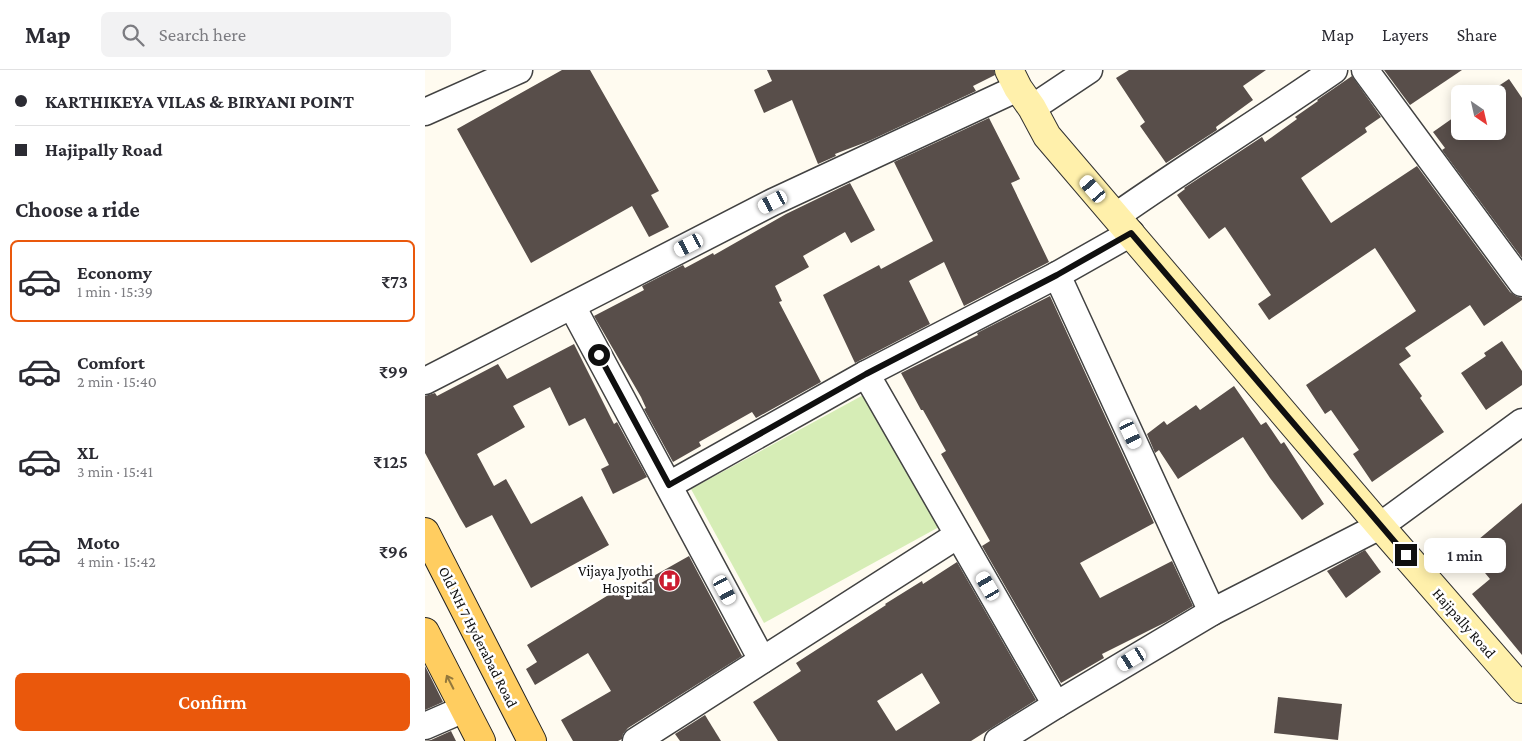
<!DOCTYPE html>
<meta charset="utf-8">
<style>
body{margin:0;font-family:"Crimson Pro",serif;background:#f2f2f3;color:#2b2b33;height:100vh;display:flex;flex-direction:column;font-size:19px;white-space:nowrap}
*{box-sizing:border-box;margin:0}
p{font-size:16px;color:#7c7c81}
.icon{flex:none;width:28px;height:28px;fill:none;stroke:currentColor;stroke-width:2;stroke-linecap:round;stroke-linejoin:round}
.map{position:relative;flex:1;overflow:hidden}
.panel{display:flex;flex-direction:column;background:#fff;width:425px}
.panel>*{flex:none}
.hud{display:grid;align-content:center;height:110px;padding:0 15px;background:#fff}
.needle{width:32px;rotate:146deg}
.buttons{position:absolute;left:1026px;top:15px;display:grid;gap:10px}
.buttons a{display:grid;place-items:center;width:55px;height:55px;border-radius:8px;background:#fff;box-shadow:0 2px 12px #0003;font-size:25px}
.end{position:absolute;width:22px;height:22px;margin:-11px;border:6px solid #0f0f0f;background:#fff;box-shadow:0 0 0 2px #fff}
.from{border-radius:50%}
.bubble{position:absolute;height:35px;border-radius:8px;background:#fff;box-shadow:0 2px 12px #0003;font-size:16px;font-weight:600;line-height:35px;text-align:center}
.car{position:absolute;width:15px;height:30px;margin:-15px -8px;border-radius:6px;box-shadow:0 0 4px 1px #0007;background:linear-gradient(#fff 24%,#345 0 40%,#fff 0 76%,#345 0 86%,#fff 0)}
.hud b{display:flex;align-items:center;gap:18px;height:48px;font-size:19px}
.hud b+b{border-top:1px solid #e1e1e2}
.hud i{width:12px;height:12px;background:#2b2b33}
ul{padding:0;list-style:none}
li{display:flex;align-items:center;gap:15px;height:82px;margin:0 10px 8px;padding:0 5px;border:2px solid transparent;border-radius:8px}
li div{flex:1}
li b{display:block;font-size:19px}
li em{font-style:normal;font-weight:600}
li.on{border-color:#ea580c}
li>.icon{width:45px;height:45px;stroke-width:1.5}
h2{padding:0 15px;font-size:22px;line-height:60px}
.action{display:flex;gap:10px;margin-top:auto;padding:10px 15px}
.action a{flex:1;height:58px;border-radius:8px;background:#ea580c;color:#fff;font-size:20px;font-weight:600;line-height:58px;text-align:center}
header{display:flex;align-items:center;gap:30px;box-sizing:border-box;height:70px;padding:0 25px;background:#fff;border-bottom:1px solid #e1e1e2}
header strong{font-size:24px}
nav{display:flex;gap:28px;margin-inline-start:auto;font-size:18px}
.search{width:350px;height:45px;background:#f2f2f3;display:flex;align-items:center;gap:12px;box-sizing:border-box;padding:0 18px;border-radius:8px;color:#7c7c81;font-size:19px}
main{display:flex;flex:1;min-height:0}
.map>svg:first-child{display:block}
.green{fill:#d6edb6}
.building{fill:#584e4a;fill-rule:evenodd}
.lines{fill:none;stroke-linecap:round;stroke-linejoin:round}
.street-casing{stroke:#424242;stroke-width:29}
.secondary-casing{stroke:#313131;stroke-width:30}
.primary-casing{stroke:#202020;stroke-width:30}
.street{stroke:#fff;stroke-width:26}
.secondary{stroke:#fff0ab;stroke-width:28}
.primary{stroke:#ffcd60;stroke-width:28}
.oneway{stroke:#93783c}
.route{stroke:#0f0f0f;stroke-width:6}
.labels{text-anchor:middle;dominant-baseline:central;stroke-width:5;stroke-linejoin:round;paint-order:stroke}
.poi-label{font-size:15px;fill:#0f0f0f;stroke:#fff;text-anchor:end}
.street-label{font-size:15px;fill:#0f0f0f;stroke:#fff}
</style>
<header>
<strong>Map</strong>
<div class="search"><svg class="icon" aria-label="search" viewBox="0 0 24 24"><circle cx="10" cy="10" r="6"/><path d="M15 15l6 6"/></svg>Search here</div>
<nav><a>Map</a><a>Layers</a><a>Share</a></nav>
</header>
<main>
<section class="panel">
<div class="hud">
<b><i class="from"></i>KARTHIKEYA VILAS &amp; BIRYANI POINT</b>
<b><i></i>Hajipally Road</b>
</div>
<h2>Choose a ride</h2>
<ul>
<li class="on"><svg class="icon" aria-label="car" viewBox="0 0 24 24"><path d="M5 17H2v-5l4-1 3-4h7l3 4 3 1v5h-3M9 17h6M6 11h13"/><circle cx="7" cy="17" r="2"/><circle cx="17" cy="17" r="2"/></svg><div><b>Economy</b><p>1 min · 15:39</p></div><em>₹73</em></li>
<li><svg class="icon" aria-label="car" viewBox="0 0 24 24"><path d="M5 17H2v-5l4-1 3-4h7l3 4 3 1v5h-3M9 17h6M6 11h13"/><circle cx="7" cy="17" r="2"/><circle cx="17" cy="17" r="2"/></svg><div><b>Comfort</b><p>2 min · 15:40</p></div><em>₹99</em></li>
<li><svg class="icon" aria-label="car" viewBox="0 0 24 24"><path d="M5 17H2v-5l4-1 3-4h7l3 4 3 1v5h-3M9 17h6M6 11h13"/><circle cx="7" cy="17" r="2"/><circle cx="17" cy="17" r="2"/></svg><div><b>XL</b><p>3 min · 15:41</p></div><em>₹125</em></li>
<li><svg class="icon" aria-label="car" viewBox="0 0 24 24"><path d="M5 17H2v-5l4-1 3-4h7l3 4 3 1v5h-3M9 17h6M6 11h13"/><circle cx="7" cy="17" r="2"/><circle cx="17" cy="17" r="2"/></svg><div><b>Moto</b><p>4 min · 15:42</p></div><em>₹96</em></li>
</ul>
<div class="action"><a>Confirm</a></div>
</section>
<div class="map">
<svg width="1097" height="671" viewBox="0 0 1097 671">
<rect width="100%" height="100%" fill="#fffbf0"/>
<path class="green" d="M442,323L514,457L339,553L266,419Z"/>
<g class="building">
<path d="M137,0H165L234,121L226,125L244,157L224,167L207,136L106,193L32,59Z"/>
<path d="M342,0H569L570,5L548,16L551,21L444,71L410,84L411,86L393,94L367,30L339,43L329,20L347,11Z"/>
<path d="M704,0H841L818,16L828,30L791,57L792,60L741,93L715,56L720,52L691,8Z"/>
<path d="M959,0H1037L985,35Z"/>
<path d="M927,6L956,47L940,58L942,62L876,108L906,153L992,96L1085,222L1091,226L1097,228V230L1059,256L1045,235L980,278L986,286L974,294L997,326L995,328L1019,362L947,412L928,384L934,380L906,340L900,344L881,315L991,241L950,178L844,250L833,234L846,225L800,157L784,169L752,125L760,119L759,118L837,67L840,72L872,49L870,47L893,31L892,30Z"/>
<path d="M1084,9L1097,28V188L1017,80L1020,78L1008,62L1035,43V61H1072V17Z"/>
<path d="M564,48L595,109L586,113L624,192L539,236L519,192L484,211L505,254L430,293L398,225L454,195L456,199L508,171L469,92Z"/>
<path d="M425,113L450,160L426,173L420,162L378,186L384,197L350,216L357,231L354,232L396,312L331,348L327,342L274,372L276,376L248,392L219,339L221,338L216,327L169,246L219,220L217,216L258,195L260,198L288,183L289,185L361,144Z"/>
<path d="M625,226L729,453L655,493L675,528L747,491L768,536L741,552L677,584L679,588L636,613L557,476L565,471L516,384L521,381L498,340H496L476,303L553,265L552,263Z"/>
<path d="M1077,271L1097,301V315L1061,340L1036,303L1061,286L1059,283Z"/>
<path d="M149,274L189,354L192,352L222,407L188,424L176,399L184,395L160,348L144,356L125,317L88,336L100,357L52,384L69,416L81,409L106,454L157,426L184,475L106,518L67,445L41,458L35,448L0,383V326L10,323L12,326L73,294L82,309Z"/>
<path d="M809,316L836,355L841,352L856,374L859,372L899,434L877,450L845,408L818,367L753,409L734,380L730,383L722,364L739,351L742,355L771,335L775,340Z"/>
<path d="M1097,433V585L1047,524L1065,509L1041,480Z"/>
<path d="M940,480L956,502L921,528L902,501Z"/>
<path d="M264,486L317,586L203,658L198,664L197,669L193,671H148L136,650L186,621L163,583L110,615L101,599L112,592L102,575L190,521L193,526Z"/>
<path d="M532,492L611,630L546,671H353L328,632L376,601L371,593L461,535L460,534L497,511L498,514ZM497,603L515,633L471,661L452,631Z"/>
<path d="M0,596L18,632L0,640Z"/>
<path d="M853,627L917,634L913,670L849,663Z"/>
<path d="M280,645L296,671H255L250,664Z"/>
<path d="M26,661L31,671H0L6,670Z"/>
</g>
<g class="lines">
<defs>
<g id="street">
<path d="M940,0L1097,213"/>
<path d="M607,38L664,0"/>
<path d="M0,42L94,0"/>
<path d="M691,146C762,96 837,50 909,0"/>
<path d="M632,205L787,542"/>
<path d="M147,236L337,590"/>
<path d="M441,304L631,635"/>
<path d="M0,311L348,132L593,18"/>
<path d="M244,415L441,304L632,205L706,163"/>
<path d="M0,656L39,639"/>
<path d="M211,671L533,465"/>
<path d="M573,671L631,635L787,542L955,456L1097,352"/>
</g>
<path id="secondary" d="M584,0L593,18L607,38L622,66L955,456L1097,619"/>
<g id="primary">
<path d="M0,462L107,671"/>
<path d="M0,562L56,671"/>
</g>
</defs>
<use href="#street" class="street-casing"/>
<use href="#secondary" class="secondary-casing"/>
<use href="#primary" class="primary-casing"/>
<use href="#street" class="street"/>
<use href="#secondary" class="secondary"/>
<use href="#primary" class="primary"/>
</g>
<defs><path id="oneway-shaft" d="M-6 0H5M1.5-3L5.5 0L1.5 3" fill="none" stroke-width="1.6" stroke-linecap="round" stroke-linejoin="round" transform="scale(1.25)"/></defs>
<use class="oneway" href="#oneway-shaft" transform="translate(25 612) rotate(-117)"/>
<g class="lines">
<path class="route" d="M174,285L244,415L441,304L632,205L706,163L981,485"/>
</g>
<defs>
<symbol id="hospital-disc" viewBox="-11 -11 22 22"><circle r="9.5" fill="#cb1b2f" stroke="#fff"/><path d="M-5-5h3v3.5h4V-5h3V5h-3V1.5h-4V5h-3Z" fill="#fff"/></symbol>
</defs>
<g fill-rule="evenodd">
<use href="#hospital-disc" x="232" y="498" width="25" height="25"/>
</g>
<g class="labels">
<g class="poi-label">
<text x="228" y="501">Vijaya Jyothi<tspan x="228" dy="17">Hospital</tspan></text>
</g>
<g class="street-label">
<text transform="translate(1039 553) rotate(49)">Hajipally Road</text>
<text transform="translate(53 567) rotate(63)">Old NH 7 Hyderabad Road</text>
</g>
</g>
</svg>
<div class="buttons">
<a><svg class="needle" viewBox="-14 -14 28 28"><path d="M0-13l5 13h-10z" fill="#e53935"/><path d="M0 13l5-13h-10z" fill="#7c7c81"/></svg></a>
</div>
<i class="end from" style="left:174px;top:285px"></i>
<i class="end" style="left:981px;top:485px"></i>
<div class="bubble" style="left:999px;top:468px;width:82px">1 min</div>
<i class="car" style="left:668px;top:119px;rotate:319deg"></i>
<i class="car" style="left:348px;top:132px;rotate:243deg"></i>
<i class="car" style="left:264px;top:175px;rotate:243deg"></i>
<i class="car" style="left:706px;top:364px;rotate:155deg"></i>
<i class="car" style="left:563px;top:516px;rotate:330deg"></i>
<i class="car" style="left:300px;top:520px;rotate:152deg"></i>
<i class="car" style="left:707px;top:589px;rotate:239deg"></i>
</div>
</main>
